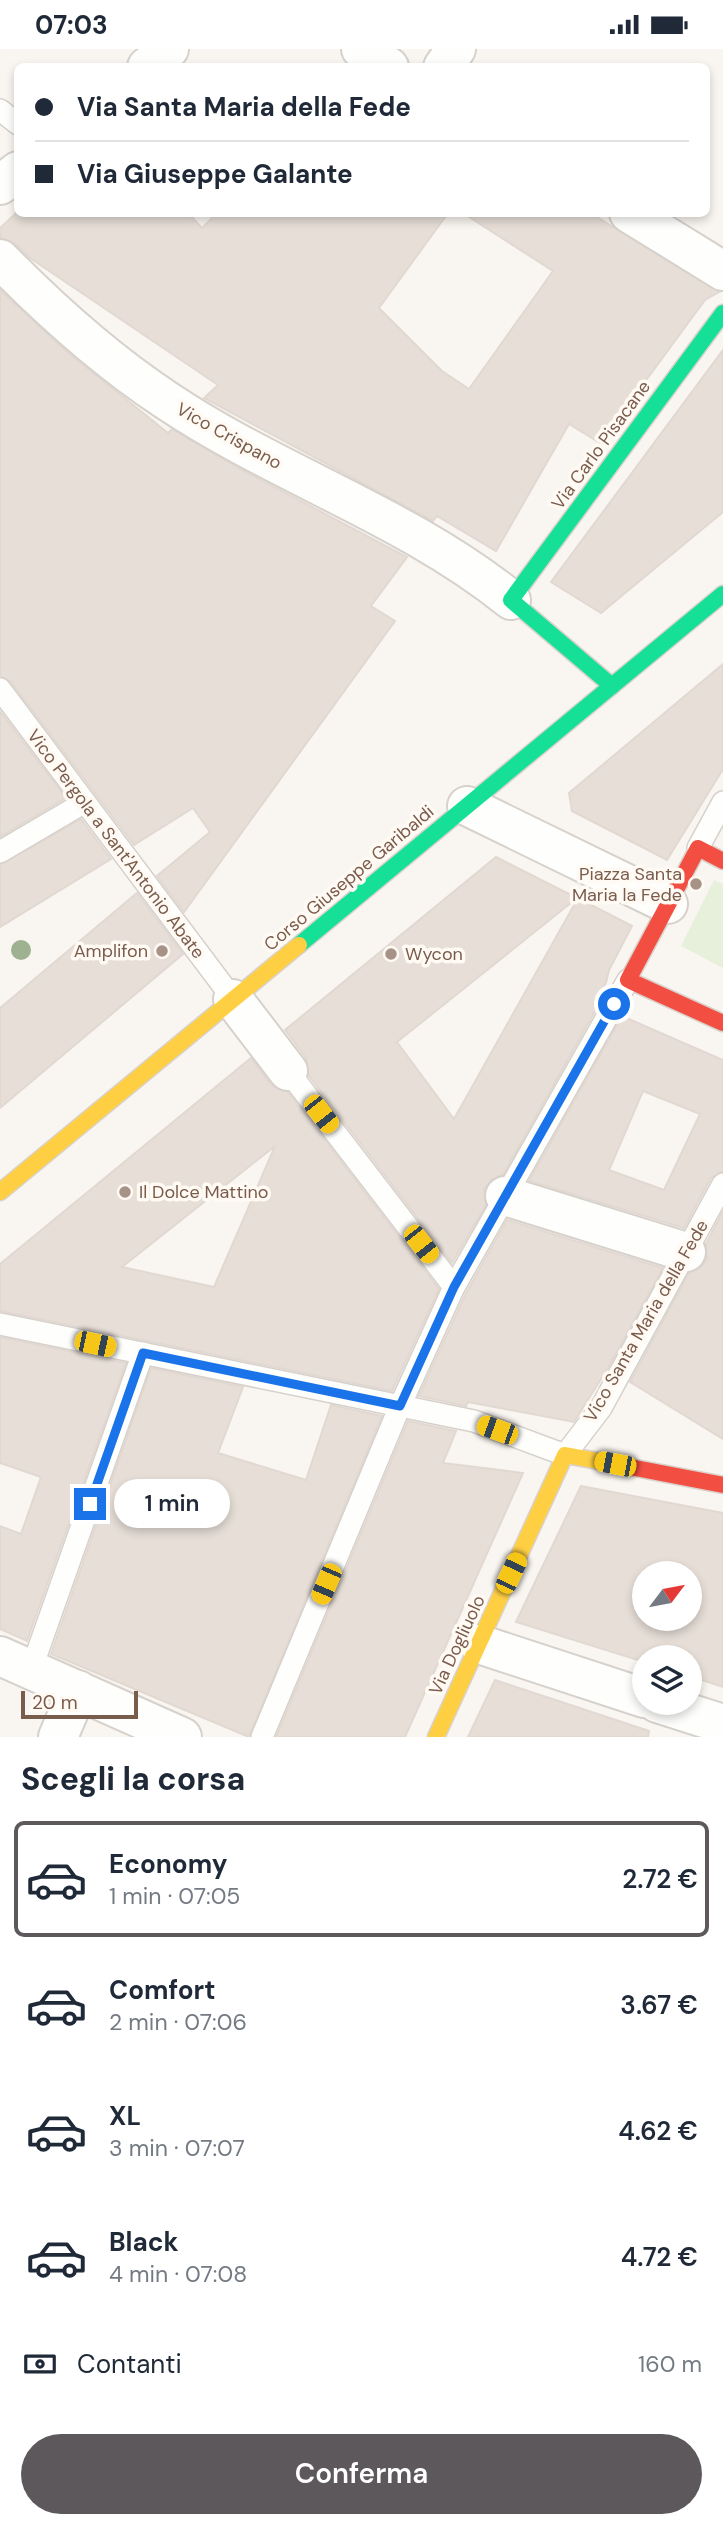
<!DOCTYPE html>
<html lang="it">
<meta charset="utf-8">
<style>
body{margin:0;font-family:"DM Sans",sans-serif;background:#f2f2f3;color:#1f2937;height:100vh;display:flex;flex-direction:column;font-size:26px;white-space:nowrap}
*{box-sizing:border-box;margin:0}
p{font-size:23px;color:#747a83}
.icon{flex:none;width:38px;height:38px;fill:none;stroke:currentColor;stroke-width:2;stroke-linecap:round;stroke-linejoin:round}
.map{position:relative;height:1688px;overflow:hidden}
.panel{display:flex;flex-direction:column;background:#fff;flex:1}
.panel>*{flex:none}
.top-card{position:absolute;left:14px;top:14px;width:696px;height:154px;border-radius:10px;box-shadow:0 4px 10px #0003;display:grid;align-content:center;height:154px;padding:0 21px;background:#fff}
.needle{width:46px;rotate:58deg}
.controls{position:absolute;left:632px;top:1512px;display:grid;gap:14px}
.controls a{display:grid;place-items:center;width:70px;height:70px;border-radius:50%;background:#fff;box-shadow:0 4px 10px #0003;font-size:35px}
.scale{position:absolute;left:21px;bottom:18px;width:117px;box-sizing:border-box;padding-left:7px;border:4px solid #7a5c4d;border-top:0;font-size:19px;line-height:24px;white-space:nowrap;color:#7a5c4d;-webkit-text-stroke:5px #fffaf3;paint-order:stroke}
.end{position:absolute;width:32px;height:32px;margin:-16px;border:9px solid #1a73e8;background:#fff;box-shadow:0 0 0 4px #fff}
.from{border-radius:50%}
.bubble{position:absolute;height:49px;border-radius:24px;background:#fff;box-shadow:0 4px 10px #0003;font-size:23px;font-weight:600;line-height:49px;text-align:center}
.car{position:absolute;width:21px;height:42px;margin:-21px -10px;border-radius:9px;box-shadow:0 0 5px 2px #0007;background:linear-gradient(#f5c518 24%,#345 0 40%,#f5c518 0 76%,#345 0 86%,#f5c518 0)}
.top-card b{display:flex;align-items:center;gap:24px;height:66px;font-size:26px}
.top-card b+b{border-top:2px solid #e0e1e3}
.top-card i{width:18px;height:18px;background:#1f2937}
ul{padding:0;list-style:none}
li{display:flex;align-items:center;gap:21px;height:116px;margin:0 14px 10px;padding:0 7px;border:4px solid transparent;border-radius:10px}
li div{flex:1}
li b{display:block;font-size:26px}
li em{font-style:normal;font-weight:600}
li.on{border-color:#5c585b}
li>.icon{width:63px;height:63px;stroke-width:1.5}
h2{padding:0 21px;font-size:32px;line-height:84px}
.pay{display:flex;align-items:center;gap:18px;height:77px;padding:0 21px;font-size:26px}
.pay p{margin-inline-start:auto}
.primary-button{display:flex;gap:14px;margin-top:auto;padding:14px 21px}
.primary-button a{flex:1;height:80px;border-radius:42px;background:#5c585b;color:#fff;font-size:28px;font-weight:600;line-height:80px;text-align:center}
.status{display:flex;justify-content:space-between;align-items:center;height:49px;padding:0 35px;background:#fff;direction:ltr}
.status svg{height:19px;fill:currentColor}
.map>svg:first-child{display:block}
.green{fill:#e7f0db}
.building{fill:#e6ded7;stroke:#e2d8d2;stroke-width:2;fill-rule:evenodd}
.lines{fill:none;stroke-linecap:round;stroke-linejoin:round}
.lane-casing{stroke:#d7d1cb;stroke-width:24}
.street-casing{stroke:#d7d1cb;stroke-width:42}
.fast-casing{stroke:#d9d2cb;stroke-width:19}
.slow-casing{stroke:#d9d2cb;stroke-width:19}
.jam-casing{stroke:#d9d2cb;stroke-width:19}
.lane{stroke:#fefefd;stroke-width:21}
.street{stroke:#fefefd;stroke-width:38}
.fast{stroke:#16e098;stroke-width:16}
.slow{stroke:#ffcf43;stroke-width:16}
.jam{stroke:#f24e42;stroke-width:16}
.tree{fill:#9eb190}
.route{stroke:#1a73e8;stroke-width:9}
.poi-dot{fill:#a69286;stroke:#fffaf3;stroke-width:2.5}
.labels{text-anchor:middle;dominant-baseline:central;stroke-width:7;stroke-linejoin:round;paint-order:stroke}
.street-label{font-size:18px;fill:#7a5c4d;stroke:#fffaf3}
.poi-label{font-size:18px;fill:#7a5c4d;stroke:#fffaf3;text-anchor:end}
</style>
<div class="status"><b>07:03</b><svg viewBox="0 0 49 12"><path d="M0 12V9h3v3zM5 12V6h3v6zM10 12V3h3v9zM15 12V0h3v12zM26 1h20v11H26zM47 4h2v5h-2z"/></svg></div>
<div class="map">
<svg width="723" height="1688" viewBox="0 0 723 1688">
<rect width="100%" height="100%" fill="#f9f5f0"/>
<path class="green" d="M714,831L723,835V919L681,897Z"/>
<g class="building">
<path d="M16,164H188L202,179L217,164H448L379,259L442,322L469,340L553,222L463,164H590L719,243L705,251L600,394L569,375L496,502L437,467L433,472L204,349L218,336L30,209L15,194L0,189V179Z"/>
<path d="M0,241L66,302L168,384L172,380L242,421L407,508L371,557L395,572L184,863L157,827L210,783L193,759L134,796L10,632L0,627Z"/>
<path d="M723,301V463L601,564L551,533Z"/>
<path d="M723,615V720L667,811L572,762L569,744Z"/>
<path d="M0,662L66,749L0,788Z"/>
<path d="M81,770L111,810L0,878V816Z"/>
<path d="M496,808L577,849L397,993L454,1070L578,849L632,877L609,921L606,934L594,955L598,957L503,1126L491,1131L484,1140L486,1156L452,1214L309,1027L306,1009L285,981Z"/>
<path d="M137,844L183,905L0,1059V959Z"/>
<path d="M622,967L723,1011V1122L711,1129L684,1179L529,1132ZM643,1042L700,1065L664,1141L609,1121Z"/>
<path d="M251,1009L271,1036L288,1043L439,1240L392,1342L0,1262V1215ZM275,1097L214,1238L122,1218Z"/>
<path d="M723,1162V1390L630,1333L689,1224L700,1219L707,1210L706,1195Z"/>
<path d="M507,1171L663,1219L608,1319L574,1373L468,1353L466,1357L419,1347L466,1244Z"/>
<path d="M0,1288L126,1314L27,1592L0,1580V1477L21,1485L41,1428L0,1414Z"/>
<path d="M151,1319L243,1338L218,1404L306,1431L331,1356L382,1367L249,1688L51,1605Z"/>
<path d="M408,1372L456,1382L443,1414L523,1424L405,1688H276Z"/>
<path d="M581,1437L723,1464V1638L690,1627V1608H644V1613L516,1573ZM644,1524H690V1570H644Z"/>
<path d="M495,1631L649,1682L648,1688H468Z"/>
</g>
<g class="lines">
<defs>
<g id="lane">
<path d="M0,61L18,75"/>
<path d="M0,640L233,950"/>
<path d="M698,799L723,753"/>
<path d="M0,803L85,753"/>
<path d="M288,1022L454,1238"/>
<path d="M0,1275L474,1372L565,1406L601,1359L723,1135"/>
<path d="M31,1621L143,1304"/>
<path d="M262,1688L400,1357L454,1238L628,931"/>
</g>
<g id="street">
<path d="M361,0L389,18"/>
<path d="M147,18L169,0"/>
<path d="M443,18L456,0"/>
<path d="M0,136L18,122"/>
<path d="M629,164L723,222"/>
<path d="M0,210C50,261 107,312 166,351C276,425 407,467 511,551"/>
<path d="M467,757L668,855"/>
<path d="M233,950L288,1022"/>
<path d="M505,1147L686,1203"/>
<path d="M479,1595L644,1649"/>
<path d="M0,1607L182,1688"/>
<path d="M657,1654L723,1675"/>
<path d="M58,1688L78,1641"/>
</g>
<g id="fast">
<path d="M612,637L511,551L723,264"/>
<path d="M299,896L723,545"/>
</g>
<g id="slow">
<path d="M0,1143L299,896"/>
<path d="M436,1688L565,1406L604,1413"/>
</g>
<g id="jam">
<path d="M723,812L698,799L628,931L723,974"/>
<path d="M604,1413L723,1436"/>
</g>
</defs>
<use href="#lane" class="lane-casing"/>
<use href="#street" class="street-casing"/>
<use href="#fast" class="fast-casing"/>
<use href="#slow" class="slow-casing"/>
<use href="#jam" class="jam-casing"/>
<use href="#lane" class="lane"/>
<use href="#street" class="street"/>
<use href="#fast" class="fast"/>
<use href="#slow" class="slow"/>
<use href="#jam" class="jam"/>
</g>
<circle class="tree" cx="21" cy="901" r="10"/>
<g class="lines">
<path class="route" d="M90,1455L143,1304L400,1357L454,1238L614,955"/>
</g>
<g class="poi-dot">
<circle cx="696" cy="835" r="7"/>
<circle cx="162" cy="902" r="7"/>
<circle cx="391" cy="905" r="7"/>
<circle cx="125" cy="1143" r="7"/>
</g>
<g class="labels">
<g class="street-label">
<text transform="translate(229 387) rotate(29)">Vico Crispano</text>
<text transform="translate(601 396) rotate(-54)">Via Carlo Pisacane</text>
<text transform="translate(116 795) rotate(53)">Vico Pergola a Sant'Antonio Abate</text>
<text transform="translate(349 829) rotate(-40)">Corso Giuseppe Garibaldi</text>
<text transform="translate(646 1272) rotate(-60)">Vico Santa Maria della Fede</text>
<text transform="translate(457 1596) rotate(-65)">Via Dogliuolo</text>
</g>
<g class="poi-label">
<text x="682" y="825">Piazza Santa<tspan x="682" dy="21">Maria la Fede</tspan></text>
<text x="148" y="902">Amplifon</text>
<text x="405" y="905" text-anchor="start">Wycon</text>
<text x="139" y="1143" text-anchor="start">Il Dolce Mattino</text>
</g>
</g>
</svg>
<div class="controls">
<a><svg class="needle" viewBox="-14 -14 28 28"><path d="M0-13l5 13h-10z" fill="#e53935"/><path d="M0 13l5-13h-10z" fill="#747a83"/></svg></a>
<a><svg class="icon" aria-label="layers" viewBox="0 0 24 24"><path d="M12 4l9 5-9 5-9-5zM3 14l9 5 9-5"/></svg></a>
</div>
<div class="scale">20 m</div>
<i class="end from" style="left:614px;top:955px"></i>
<i class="end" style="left:90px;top:1455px"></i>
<div class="bubble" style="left:114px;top:1430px;width:116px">1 min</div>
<i class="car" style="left:321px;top:1065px;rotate:142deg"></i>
<i class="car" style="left:421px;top:1195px;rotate:142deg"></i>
<i class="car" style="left:95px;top:1295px;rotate:102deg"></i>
<i class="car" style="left:497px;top:1381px;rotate:290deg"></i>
<i class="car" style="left:615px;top:1415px;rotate:281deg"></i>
<i class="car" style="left:511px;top:1524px;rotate:25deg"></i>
<i class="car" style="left:326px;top:1535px;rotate:203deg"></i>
<div class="top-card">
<b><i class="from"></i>Via Santa Maria della Fede</b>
<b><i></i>Via Giuseppe Galante</b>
</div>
</div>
<section class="panel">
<h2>Scegli la corsa</h2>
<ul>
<li class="on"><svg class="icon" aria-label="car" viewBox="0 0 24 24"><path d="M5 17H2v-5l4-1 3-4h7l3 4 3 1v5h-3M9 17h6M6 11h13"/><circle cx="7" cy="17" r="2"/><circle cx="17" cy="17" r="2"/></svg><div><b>Economy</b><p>1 min · 07:05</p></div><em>2.72 €</em></li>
<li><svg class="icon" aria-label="car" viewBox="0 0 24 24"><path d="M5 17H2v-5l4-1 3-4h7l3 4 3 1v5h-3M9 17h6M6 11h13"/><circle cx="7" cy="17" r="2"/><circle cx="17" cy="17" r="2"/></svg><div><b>Comfort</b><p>2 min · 07:06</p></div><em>3.67 €</em></li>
<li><svg class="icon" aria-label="car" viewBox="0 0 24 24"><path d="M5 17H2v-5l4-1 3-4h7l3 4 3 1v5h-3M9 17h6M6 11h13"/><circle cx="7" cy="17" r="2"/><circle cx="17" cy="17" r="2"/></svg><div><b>XL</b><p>3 min · 07:07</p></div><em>4.62 €</em></li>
<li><svg class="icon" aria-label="car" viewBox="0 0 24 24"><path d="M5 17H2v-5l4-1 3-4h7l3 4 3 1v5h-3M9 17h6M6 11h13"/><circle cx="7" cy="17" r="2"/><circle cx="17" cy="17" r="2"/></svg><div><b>Black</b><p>4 min · 07:08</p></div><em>4.72 €</em></li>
</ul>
<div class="pay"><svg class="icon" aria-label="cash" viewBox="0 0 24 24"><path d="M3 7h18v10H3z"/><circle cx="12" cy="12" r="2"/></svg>Contanti<p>160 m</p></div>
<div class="primary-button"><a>Conferma</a></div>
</section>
